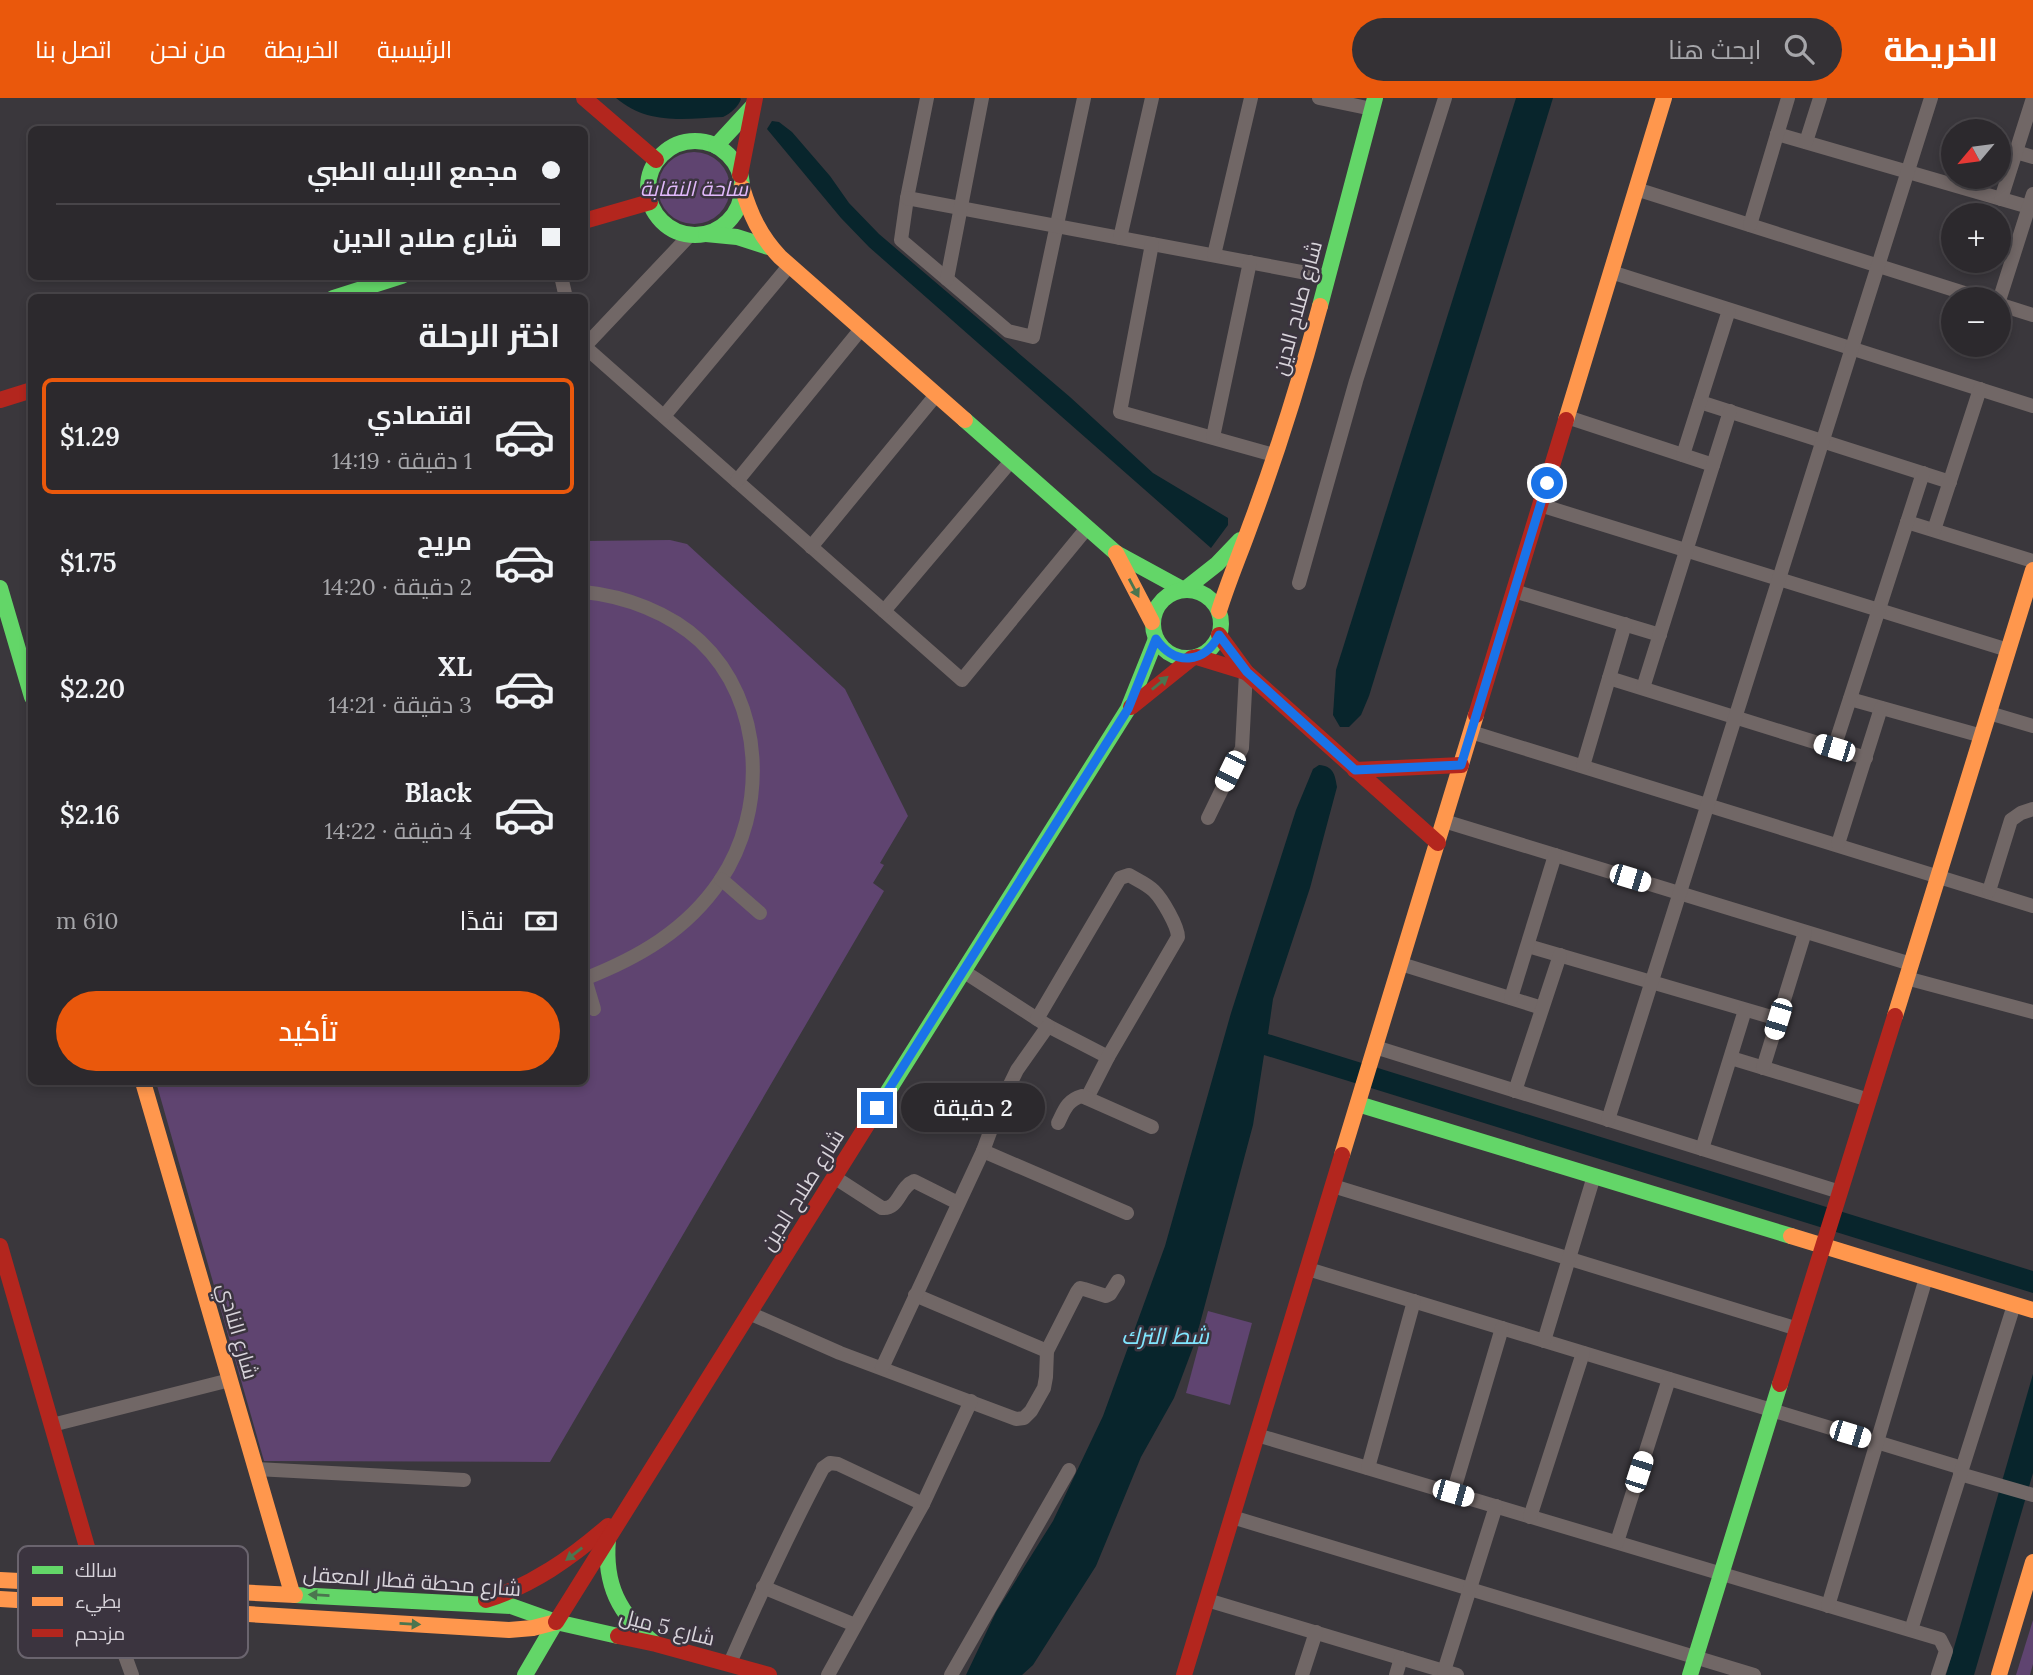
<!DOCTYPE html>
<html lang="ar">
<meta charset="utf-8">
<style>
body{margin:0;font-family:Lora,Cairo,serif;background:#343135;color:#f1f3f6;direction:rtl;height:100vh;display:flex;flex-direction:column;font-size:26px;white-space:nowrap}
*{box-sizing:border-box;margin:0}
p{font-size:23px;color:#a6a6aa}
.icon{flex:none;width:38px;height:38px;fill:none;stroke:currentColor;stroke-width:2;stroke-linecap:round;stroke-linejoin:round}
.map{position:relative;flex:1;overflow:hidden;direction:ltr}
.sheet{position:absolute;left:28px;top:196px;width:560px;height:791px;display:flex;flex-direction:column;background:#2c292d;border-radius:10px;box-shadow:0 4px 10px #0003,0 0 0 2px #484549;direction:rtl}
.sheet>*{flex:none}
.hud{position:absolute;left:28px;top:28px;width:560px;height:154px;border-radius:10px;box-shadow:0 4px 10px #0003,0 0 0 2px #484549;direction:rtl;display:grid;align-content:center;height:154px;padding:0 28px;background:#2c292d}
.needle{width:46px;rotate:241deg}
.fabs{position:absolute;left:1941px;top:21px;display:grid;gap:14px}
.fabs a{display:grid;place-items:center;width:70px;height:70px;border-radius:50%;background:#2c292d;box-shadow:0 4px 10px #0003,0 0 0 2px #484549;font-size:35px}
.end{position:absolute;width:32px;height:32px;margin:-16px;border:9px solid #1a73e8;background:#fff;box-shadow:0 0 0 4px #fff}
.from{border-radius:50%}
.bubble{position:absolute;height:49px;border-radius:24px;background:#2c292d;box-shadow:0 4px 10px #0003,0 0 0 2px #484549;font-size:23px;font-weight:600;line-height:49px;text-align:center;direction:rtl}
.car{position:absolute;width:21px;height:42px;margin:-21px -10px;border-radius:9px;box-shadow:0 0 5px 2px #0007;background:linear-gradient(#fff 24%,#345 0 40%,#fff 0 76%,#345 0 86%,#fff 0)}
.hud b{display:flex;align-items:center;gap:24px;height:66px;font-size:26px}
.hud b+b{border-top:2px solid #484549}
.hud i{width:18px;height:18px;background:#f1f3f6}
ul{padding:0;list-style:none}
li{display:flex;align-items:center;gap:21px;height:116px;margin:0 14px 10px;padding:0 14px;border:4px solid transparent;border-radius:10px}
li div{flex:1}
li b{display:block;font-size:26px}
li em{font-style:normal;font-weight:600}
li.on{border-color:#ea580c}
li>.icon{width:63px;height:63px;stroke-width:1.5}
h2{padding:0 28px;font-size:32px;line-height:84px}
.pay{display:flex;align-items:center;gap:18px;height:77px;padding:0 28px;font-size:26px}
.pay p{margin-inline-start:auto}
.cta{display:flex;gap:14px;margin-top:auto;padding:14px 28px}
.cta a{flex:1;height:80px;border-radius:42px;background:#ea580c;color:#fff;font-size:28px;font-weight:600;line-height:80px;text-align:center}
header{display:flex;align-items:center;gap:42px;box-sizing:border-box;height:98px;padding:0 35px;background:#ea580c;color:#fff}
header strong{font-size:33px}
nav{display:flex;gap:38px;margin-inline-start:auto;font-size:24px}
.search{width:490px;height:63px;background:#343135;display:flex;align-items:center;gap:18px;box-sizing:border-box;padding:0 24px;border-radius:38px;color:#a6a6aa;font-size:26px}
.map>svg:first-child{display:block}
.green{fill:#5f4470}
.water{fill:#08252c}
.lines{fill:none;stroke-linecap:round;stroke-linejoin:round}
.street{stroke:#716766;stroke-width:14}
.fast{stroke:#63d668;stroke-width:16}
.slow{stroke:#ff974d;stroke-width:16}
.jam{stroke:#b3261e;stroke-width:16}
.oneway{fill:#4b754f}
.route{stroke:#1a73e8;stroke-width:9}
.labels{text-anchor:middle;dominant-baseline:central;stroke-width:5;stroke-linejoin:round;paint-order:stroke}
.park-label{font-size:21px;font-style:italic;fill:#e0b8fa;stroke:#3b343f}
.street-label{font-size:21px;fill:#d8d4db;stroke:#3b343f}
.water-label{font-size:23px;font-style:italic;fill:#81e6ff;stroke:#3b343f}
.key{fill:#3b343f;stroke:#6a646e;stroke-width:2}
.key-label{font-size:19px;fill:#d8d4db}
</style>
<header>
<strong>الخريطة</strong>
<div class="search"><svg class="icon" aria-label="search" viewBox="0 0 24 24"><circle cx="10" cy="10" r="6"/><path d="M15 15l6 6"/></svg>ابحث هنا</div>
<nav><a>الرئيسية</a><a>الخريطة</a><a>من نحن</a><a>اتصل بنا</a></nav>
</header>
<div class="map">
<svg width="2033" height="1577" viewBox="0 0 2033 1577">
<rect width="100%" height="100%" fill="#3a373c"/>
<g class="green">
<circle cx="694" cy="90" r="36"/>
<path d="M670,442L687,446L845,591L908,718L880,765L884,767L873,785L884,793L550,1364L264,1363L156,984H584L585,443Z"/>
<path d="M1208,1213L1252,1225L1230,1307L1186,1295Z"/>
<path d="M2033,1522V1566L2030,1577H2016Z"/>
</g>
<g class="water">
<path d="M616,0H740L741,1C738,9 731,15 723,19C683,21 648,27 616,0Z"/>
<path d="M1516,0H1553L1369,598L1361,617L1349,629H1340L1333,617L1336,572Z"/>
<path d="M772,23L779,24L792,34L830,78L849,105L879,136L1070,299L1153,375L1228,420V427L1211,450L869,149L841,120L767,31Z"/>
<path d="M1319,667C1333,668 1335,676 1337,689L1310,790L1273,901L1268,936L2033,1173V1195L1264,957L1253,1027L1195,1244L1174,1300L1141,1359L1096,1468L1033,1567L1022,1577H966L996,1514L1053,1423L1103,1318L1165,1148L1231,915L1296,712L1313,671Z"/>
<path d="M2033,1276V1375L1974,1577H1946Z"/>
</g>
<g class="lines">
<g class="street">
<path d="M927,0L907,100L901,142L1008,233L1033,239L1084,0"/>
<path d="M1319,0L1372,11"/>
<path d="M1777,36L2029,109"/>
<path d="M1806,44L1820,0"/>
<path d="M2016,54L2033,59"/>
<path d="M1636,91L1983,201"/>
<path d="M907,100L1328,179"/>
<path d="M2001,101L2033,0"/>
<path d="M1750,127L1788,0"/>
<path d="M1120,140L1152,0"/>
<path d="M1152,146L1120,314L1274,357"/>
<path d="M1214,157L1251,0"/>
<path d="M1611,174L2033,308"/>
<path d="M561,178L566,200"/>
<path d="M947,181L982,0"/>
<path d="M1998,206L2033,96"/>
<path d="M1998,206L2033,217"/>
<path d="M584,248L962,582L1087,430"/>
<path d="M585,248L690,137"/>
<path d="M1700,304L1950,384"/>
<path d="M664,318L789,168"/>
<path d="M1567,319L1713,367"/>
<path d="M1213,339L1250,164"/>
<path d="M1683,357L1729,212"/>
<path d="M737,383L861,231"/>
<path d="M1540,407L2008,552"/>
<path d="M1907,424L2033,463"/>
<path d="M1934,432L1980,291"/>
<path d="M811,449L936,297"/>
<path d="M1299,485L1356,283L1445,0"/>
<path d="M1514,493L1660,537"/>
<path d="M584,494C625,498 670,515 700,543C765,604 768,712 720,783C687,832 638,860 584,881"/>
<path d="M884,513L1011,363"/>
<path d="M1609,580L1866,660"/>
<path d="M1643,590L1730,313"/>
<path d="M1850,601L1982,638"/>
<path d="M1989,615L2033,628"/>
<path d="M1471,634L2033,808"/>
<path d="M1834,650L1923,375"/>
<path d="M1583,668L1625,526"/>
<path d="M1208,720L1242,650L1246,574"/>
<path d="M1444,723L1911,866"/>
<path d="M1838,746L1881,610"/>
<path d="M721,781L760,815"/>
<path d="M1989,793L2011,722L2021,715L2033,711"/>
<path d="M1528,848L1778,921"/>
<path d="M1401,866L1542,910"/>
<path d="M963,873L1048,928L1108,959"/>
<path d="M1906,880L2033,914"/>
<path d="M585,881L594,911"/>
<path d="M1511,900L1555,757"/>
<path d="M1037,921L1120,780L1129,777C1137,782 1147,786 1154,793C1162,801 1178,828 1178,839L1108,959L1087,1000"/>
<path d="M1375,949L1840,1094"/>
<path d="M1731,960L1869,1002"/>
<path d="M1763,970L1805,834"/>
<path d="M1515,993L1560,857"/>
<path d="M1608,1022L1931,0"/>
<path d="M1058,1025C1064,1013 1067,1002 1082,998L1152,1029"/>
<path d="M1702,1051L1745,912"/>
<path d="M983,1053L1127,1115"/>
<path d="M834,1079L882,1110C899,1112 899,1089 914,1083L958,1105"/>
<path d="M1333,1088L1798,1231"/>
<path d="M1308,1171L1962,1370"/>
<path d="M915,1197L1047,1253"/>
<path d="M749,1215L840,1255L1016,1321L1024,1320L1031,1313L1044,1290L1046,1279L1047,1253L1077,1194L1080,1190L1084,1191L1106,1198L1110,1196L1118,1183"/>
<path d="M1544,1243L1594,1078"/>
<path d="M882,1270L983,1053L1000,1007L1017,972L1048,928"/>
<path d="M52,1327L230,1282"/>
<path d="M1257,1337L1940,1541L1946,1553L1938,1577"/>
<path d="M1368,1370L1414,1203"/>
<path d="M256,1371L464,1382"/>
<path d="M1960,1376L2033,1397"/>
<path d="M1453,1395L1502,1230"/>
<path d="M1232,1419L1754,1577"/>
<path d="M1530,1419L1583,1255"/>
<path d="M1617,1444L1669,1281"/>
<path d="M763,1489L855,1527"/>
<path d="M1207,1502L1457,1577"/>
<path d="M107,1508L132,1577"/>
<path d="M1828,1508L1926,1180"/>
<path d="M1911,1532L2014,1207"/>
<path d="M730,1565C759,1499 789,1434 823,1370L830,1365L838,1366L923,1406"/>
<path d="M1444,1573L1496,1408"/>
<path d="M828,1577L923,1406L971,1303"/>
<path d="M951,1577L1069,1372"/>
<path d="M1302,1577L1316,1534"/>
<path d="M1396,1577L1401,1560"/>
</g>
<g class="fast">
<circle cx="695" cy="90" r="47"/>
<path d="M716,48L753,8"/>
<path d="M706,136L737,139L768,149"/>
<path d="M333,200L402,178"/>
<path d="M1320,208L1375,0"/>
<path d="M965,322L1116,455L1182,491"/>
<path d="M0,490L32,599"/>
<circle cx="1187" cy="526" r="34"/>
<path d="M1184,492L1217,466L1240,442"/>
<path d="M1358,1006L1791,1138"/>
<path d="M870,1022L1128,611L1156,541"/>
<path d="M608,1441C604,1487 619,1516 654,1545"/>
<path d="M295,1497L511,1508L556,1524L618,1538"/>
<path d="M525,1577L556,1524"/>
<path d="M1690,1577L1780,1286"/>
</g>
<g class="slow">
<path d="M742,89C750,116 760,138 780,159L965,322"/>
<path d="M1566,322L1664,0"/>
<path d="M1116,455L1152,524"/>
<path d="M1219,513C1228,484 1240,456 1250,428C1277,356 1300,282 1320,208"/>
<path d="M1895,918L2033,472"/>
<path d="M143,984L292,1495"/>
<path d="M1342,1057L1476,617"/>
<path d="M1791,1138L2033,1212"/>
<path d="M0,1482L295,1497"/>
<path d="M0,1501L509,1532L533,1530L556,1524"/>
<path d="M1999,1577L2033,1464"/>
</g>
<g class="jam">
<path d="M584,0L656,62"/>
<path d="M740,77L755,0"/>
<path d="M584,123L650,104"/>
<path d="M0,302L32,292"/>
<path d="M1219,537L1246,574L1438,745"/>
<path d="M1197,559L1246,574"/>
<path d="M1131,609L1192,560"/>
<path d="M1476,617L1566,322"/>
<path d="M1355,672L1461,667"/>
<path d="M0,1148L98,1487"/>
<path d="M1780,1286L1895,918"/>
<path d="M486,1502C533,1487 571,1460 608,1428"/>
<path d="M556,1524L870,1022"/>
<path d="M618,1538L656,1546L769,1577"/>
<path d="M1184,1577L1342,1057"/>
</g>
</g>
<defs><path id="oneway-solid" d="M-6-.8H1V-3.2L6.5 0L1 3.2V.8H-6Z" transform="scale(1.75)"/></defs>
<g class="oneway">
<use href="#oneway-solid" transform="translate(1134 490) rotate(62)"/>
<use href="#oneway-solid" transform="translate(1160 585) rotate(-39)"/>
<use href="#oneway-solid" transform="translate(574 1456) rotate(142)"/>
<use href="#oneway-solid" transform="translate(319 1497) rotate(-177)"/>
<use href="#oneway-solid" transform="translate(410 1526) rotate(3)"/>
</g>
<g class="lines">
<path class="route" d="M877,1010L1128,611L1156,541C1175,568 1204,566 1219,537L1247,574L1355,672L1461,667L1547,385"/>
</g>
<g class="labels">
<g class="park-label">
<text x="694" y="90">ساحة النقابة</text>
</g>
<g class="street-label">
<text transform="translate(1297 210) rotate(-75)">شارع صلاح الدين</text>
<text transform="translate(802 1092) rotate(-58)">شارع صلاح الدين</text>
<text transform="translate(238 1233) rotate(74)">شارع النادي</text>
<text transform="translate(412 1483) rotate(4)">شارع محطة قطار المعقل</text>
<text transform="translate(667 1529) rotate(14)">شارع 5 ميل</text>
</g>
<g class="water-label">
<text x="1165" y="1237">شط الترك</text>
</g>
</g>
<rect x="18" y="1448" width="230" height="112" rx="10" class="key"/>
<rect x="32" y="1468" width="31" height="8" fill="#63d668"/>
<rect x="32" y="1499" width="31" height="9" fill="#ff974d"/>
<rect x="32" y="1531" width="31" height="8" fill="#b3261e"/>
<g class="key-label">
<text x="75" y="1479">سالك</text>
<text x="75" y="1510">بطيء</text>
<text x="75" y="1542">مزدحم</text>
</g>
</svg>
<div class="fabs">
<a><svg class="needle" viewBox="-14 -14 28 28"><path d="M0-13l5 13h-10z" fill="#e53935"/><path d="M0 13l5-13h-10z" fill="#a6a6aa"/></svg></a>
<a>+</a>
<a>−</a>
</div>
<i class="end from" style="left:1547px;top:385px"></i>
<i class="end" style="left:877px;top:1010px"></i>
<div class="bubble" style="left:901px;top:985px;width:144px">2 دقيقة</div>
<i class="car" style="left:1834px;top:650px;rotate:287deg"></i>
<i class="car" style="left:1230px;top:673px;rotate:206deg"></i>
<i class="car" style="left:1630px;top:780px;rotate:107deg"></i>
<i class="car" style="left:1778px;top:921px;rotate:197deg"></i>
<i class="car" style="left:1850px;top:1336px;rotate:107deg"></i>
<i class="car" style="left:1639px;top:1374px;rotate:18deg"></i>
<i class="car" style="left:1453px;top:1395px;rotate:106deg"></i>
<div class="hud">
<b><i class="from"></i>مجمع الابله الطبي</b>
<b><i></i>شارع صلاح الدين</b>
</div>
<section class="sheet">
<h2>اختر الرحلة</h2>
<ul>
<li class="on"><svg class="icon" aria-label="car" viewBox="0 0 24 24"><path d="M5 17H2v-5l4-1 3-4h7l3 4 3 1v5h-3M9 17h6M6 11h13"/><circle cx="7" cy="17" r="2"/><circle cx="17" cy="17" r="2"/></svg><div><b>اقتصادي</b><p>1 دقيقة · 14:19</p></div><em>$1.29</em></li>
<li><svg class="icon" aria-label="car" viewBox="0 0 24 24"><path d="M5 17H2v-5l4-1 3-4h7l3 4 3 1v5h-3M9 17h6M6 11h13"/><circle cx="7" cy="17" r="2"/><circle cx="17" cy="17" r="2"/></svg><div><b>مريح</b><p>2 دقيقة · 14:20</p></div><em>$1.75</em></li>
<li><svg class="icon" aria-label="car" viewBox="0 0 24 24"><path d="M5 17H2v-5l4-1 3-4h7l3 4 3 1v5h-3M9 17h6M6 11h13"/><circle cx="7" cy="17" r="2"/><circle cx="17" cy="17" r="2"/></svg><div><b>XL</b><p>3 دقيقة · 14:21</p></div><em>$2.20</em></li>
<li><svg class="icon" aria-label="car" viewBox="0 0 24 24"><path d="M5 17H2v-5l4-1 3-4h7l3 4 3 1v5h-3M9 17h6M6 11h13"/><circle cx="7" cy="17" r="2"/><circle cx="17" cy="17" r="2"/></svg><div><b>Black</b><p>4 دقيقة · 14:22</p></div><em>$2.16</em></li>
</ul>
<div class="pay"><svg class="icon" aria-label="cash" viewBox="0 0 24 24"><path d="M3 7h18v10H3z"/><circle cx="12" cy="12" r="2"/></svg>نقدًا<p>610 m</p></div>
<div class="cta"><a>تأكيد</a></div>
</section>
</div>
